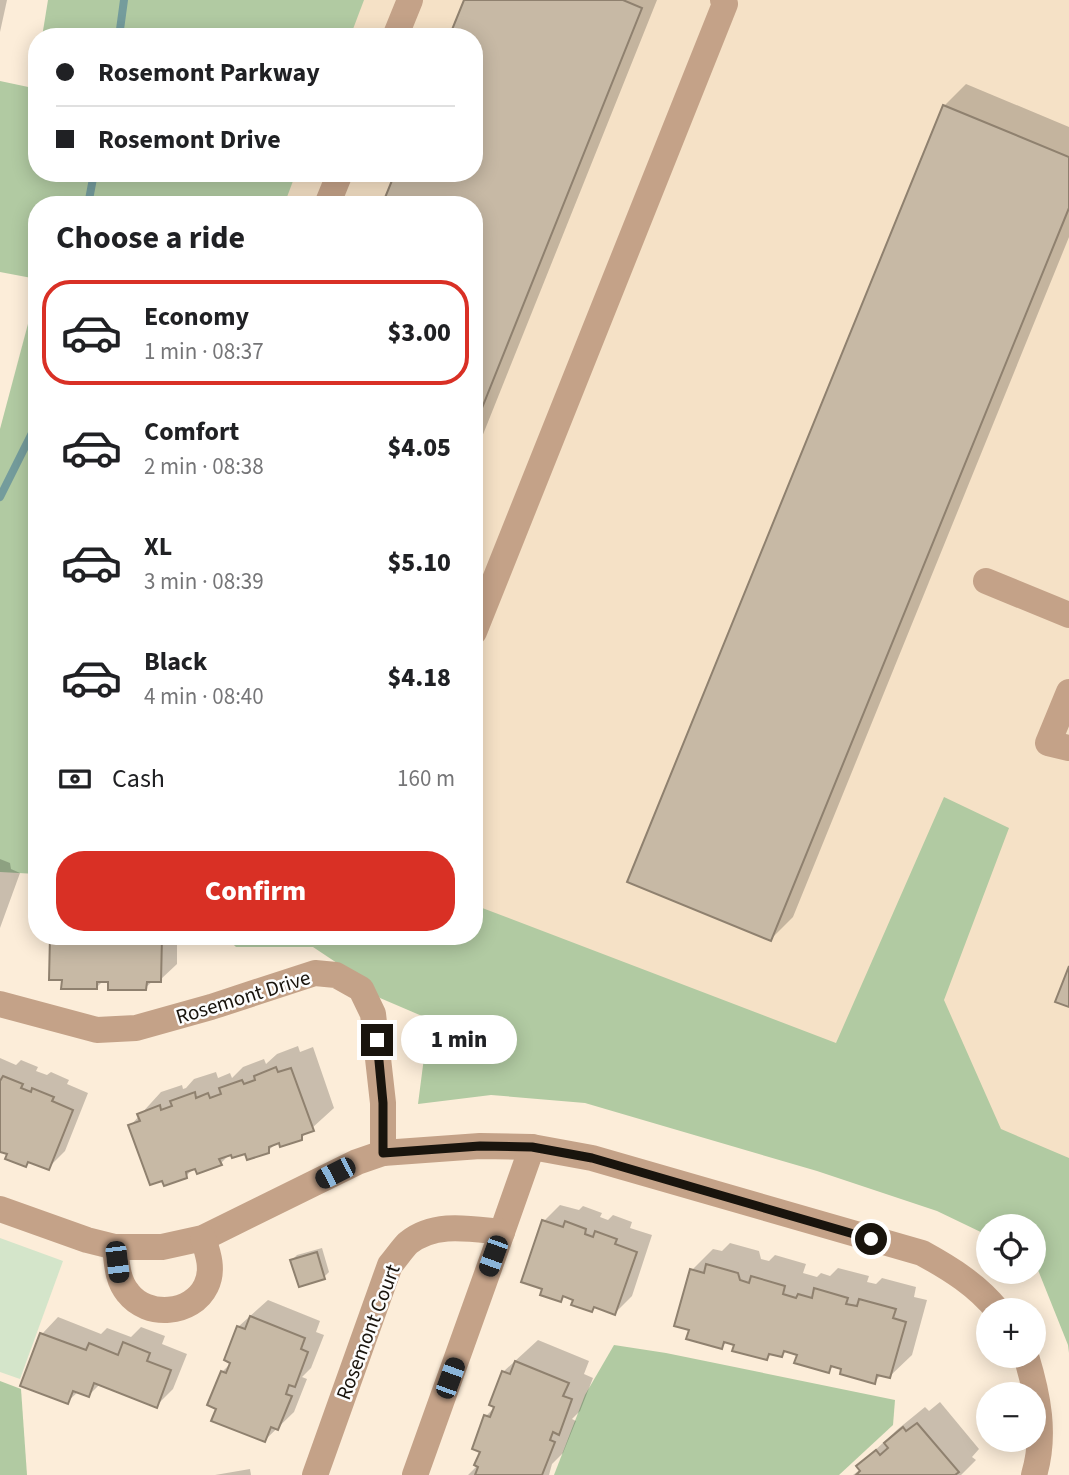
<!DOCTYPE html>
<meta charset="utf-8">
<style>
body{margin:0;font-family:"Source Sans 3",sans-serif;background:#f6f6f6;color:#202124;height:100vh;display:flex;flex-direction:column;font-size:26px;white-space:nowrap}
*{box-sizing:border-box;margin:0}
p{font-size:23px;color:#757577}
.icon{flex:none;width:38px;height:38px;fill:none;stroke:currentColor;stroke-width:2;stroke-linecap:round;stroke-linejoin:round}
.map{position:relative;flex:1;overflow:hidden}
.panel{position:absolute;left:28px;top:196px;width:455px;height:749px;display:flex;flex-direction:column;background:#fff;border-radius:28px;box-shadow:0 4px 18px #0003}
.panel>*{flex:none}
.top-card{position:absolute;left:28px;top:28px;width:455px;height:154px;border-radius:28px;box-shadow:0 4px 18px #0003;display:grid;align-content:center;height:154px;padding:0 28px;background:#fff}
.buttons{position:absolute;left:976px;top:1214px;display:grid;gap:14px}
.buttons a{display:grid;place-items:center;width:70px;height:70px;border-radius:50%;background:#fff;box-shadow:0 4px 18px #0003;font-size:35px}
.end{position:absolute;width:32px;height:32px;margin:-16px;border:9px solid #19140d;background:#fff;box-shadow:0 0 0 4px #fff}
.from{border-radius:50%}
.bubble{position:absolute;height:49px;border-radius:24px;background:#fff;box-shadow:0 4px 18px #0003;font-size:23px;font-weight:800;line-height:49px;text-align:center}
.car{position:absolute;width:21px;height:42px;margin:-21px -10px;border-radius:9px;box-shadow:0 0 5px 2px #0007;background:linear-gradient(#222 24%,#8ab4d8 0 40%,#222 0 76%,#8ab4d8 0 86%,#222 0)}
.top-card b{display:flex;align-items:center;gap:24px;height:66px;font-size:26px}
.top-card b+b{border-top:2px solid #e0e0e0}
.top-card i{width:18px;height:18px;background:#202124}
ul{padding:0;list-style:none}
li{display:flex;align-items:center;gap:21px;height:105px;margin:0 14px 10px;padding:0 14px;border:4px solid transparent;border-radius:28px}
li div{flex:1}
li b{display:block;font-size:26px}
li em{font-style:normal;font-weight:800}
li.on{border-color:#d93025}
li>.icon{width:63px;height:63px;stroke-width:1.5}
h2{padding:0 28px;font-size:32px;line-height:84px}
.pay{display:flex;align-items:center;gap:18px;height:77px;padding:0 28px;font-size:26px}
.pay p{margin-inline-start:auto}
.primary-button{display:flex;gap:14px;margin-top:auto;padding:14px 28px}
.primary-button a{flex:1;height:80px;border-radius:28px;background:#d93025;color:#fff;font-size:28px;font-weight:800;line-height:80px;text-align:center}
.map>svg:first-child{display:block}
.built{fill:#f5e1c6}
.green{fill:#d4e5ca}
.forest{fill:#b1caa2}
.shadow{fill:#0003}
.lines{fill:none;stroke-linecap:round;stroke-linejoin:round}
.stream{stroke:#749c9c;stroke-width:8}
.building{fill:#c7b9a5;stroke:#8f816f;stroke-width:2}
.minor{stroke:#c4a288;stroke-width:26}
.route{stroke:#19140d;stroke-width:9}
.labels{text-anchor:middle;dominant-baseline:central;stroke-width:5;stroke-linejoin:round;paint-order:stroke}
.street-label{font-size:21px;fill:#19140d;stroke:#fdfdfd}
</style>
<div class="map">
<svg width="1069" height="1475" viewBox="0 0 1069 1475">
<rect width="100%" height="100%" fill="#fcedd9"/>
<path class="built" d="M214,0H1069V1191L474,936V205H137L149,173H474V37H200Z"/>
<path class="green" d="M0,1238L63,1261L20,1379L0,1372Z"/>
<g class="forest">
<path d="M48,0H364L350,37H42Z"/>
<path d="M37,66V173H296L284,205H37V279L0,272V81L33,88Z"/>
<path d="M37,290V874L0,872V429Z"/>
<path d="M944,797L1009,828L944,1000L1001,1129L1069,1158V1353L1068,1345L1034,1260V1227H989V1236L937,1211L817,1171L585,1103L491,1095L418,1104L429,1019L380,998L343,967L313,947H236L225,936H474V907L477,906L836,1043Z"/>
<path d="M614,1345L666,1353L895,1400L893,1425L839,1475H554L585,1395Z"/>
<path d="M0,1381L21,1389L27,1475H0Z"/>
</g>
<g class="shadow">
<path d="M0,0H7L0,32Z"/>
<path d="M466,0H657L474,457V37Z"/>
<path d="M966,84L1069,127V237L793,917L771,939L944,106Z"/>
<path d="M0,859L10,863L11,869L20,873L0,928Z"/>
<path d="M52,936H177V964L160,980H154L145,988L109,980H104L96,988L63,978Z"/>
<path d="M298,1046L300,1052L313,1047L334,1108L301,1138L277,1142L268,1151L232,1152L221,1163L196,1166L186,1176L130,1126L161,1092L182,1085L183,1089L186,1088L194,1079L216,1072L218,1078L230,1073L232,1078L243,1067L264,1059L266,1064L277,1054Z"/>
<path d="M0,1058L16,1065L21,1060L38,1067L36,1071L47,1075L51,1072L69,1080L67,1084L88,1093L65,1151L48,1168L30,1161L26,1165L0,1150Z"/>
<path d="M560,1205L579,1210L583,1206L602,1213L600,1217L608,1220L613,1215L632,1222L630,1228L652,1235L632,1296L615,1313L596,1306L592,1310L576,1298L565,1295L561,1300L544,1221Z"/>
<path d="M730,1243L759,1251L761,1259L769,1261L775,1255L806,1264L803,1273L817,1277L821,1273L830,1276L838,1268L869,1276L867,1282L876,1284L882,1278L916,1287L914,1297L927,1300L912,1355L890,1376L882,1374L874,1382L834,1365L828,1371L799,1353L787,1350L781,1355L772,1353L767,1358L727,1341L722,1347L691,1329L692,1270L713,1249L722,1251Z"/>
<path d="M322,1248L329,1272L324,1277L292,1260L297,1255Z"/>
<path d="M268,1300L320,1321L316,1332L324,1335L311,1368L302,1377L307,1379L294,1412L265,1440L218,1408L222,1372L232,1362L238,1327Z"/>
<path d="M58,1317L101,1334L107,1328L131,1337L141,1327L165,1336L162,1344L187,1354L173,1389L156,1406L100,1384L89,1395L79,1391L67,1402L22,1385L42,1334Z"/>
<path d="M538,1340L589,1361L584,1374L593,1378L580,1411L572,1419L576,1421L563,1453L552,1464L549,1475H468L478,1465L482,1451L486,1416L496,1406L503,1372Z"/>
<path d="M940,1402L979,1449L972,1457L976,1460L961,1475H853L861,1469L858,1466L898,1429L925,1407L929,1411Z"/>
<path d="M250,1469L251,1475H215Z"/>
</g>
<g class="lines">
<g class="stream">
<path d="M119,37L124,0"/>
<path d="M88,205L94,173"/>
<path d="M0,497L37,423"/>
</g>
</g>
<g class="building">
<path d="M464,0H623L642,8L474,428V205H382L395,173H474V37H449Z"/>
<path d="M943,105L1069,157V208L771,941L627,882Z"/>
<path d="M50,936H162L161,982H147L146,990H108V982H97V989H61L62,980H49Z"/>
<path d="M1069,966V1007L1055,1002Z"/>
<path d="M276,1067L278,1072L291,1068L314,1131L302,1135V1140L280,1147L279,1143L269,1147V1153L247,1160L245,1154L232,1158L231,1155L219,1159L222,1165L197,1174L195,1169L186,1172L187,1178L164,1186L162,1181L150,1185L128,1125L140,1121L137,1114L160,1105L161,1110L172,1106L170,1101L195,1092L196,1098L208,1093L210,1098L221,1094L219,1088L242,1080L244,1084L255,1080L254,1076Z"/>
<path d="M3,1076L23,1084L21,1088L31,1092L32,1088L54,1097L52,1101L73,1110L49,1170L28,1162L26,1167L5,1159L7,1154L0,1152V1081Z"/>
<path d="M542,1220L563,1227L565,1221L586,1229L585,1234L593,1237L595,1231L617,1239L615,1244L637,1252L615,1315L594,1307L592,1312L571,1305L573,1300L563,1296L561,1302L540,1295L542,1289L521,1282Z"/>
<path d="M317,1252L325,1279L299,1287L290,1260Z"/>
<path d="M706,1264L738,1273L740,1280L749,1283L751,1276L785,1286L783,1294L796,1298L798,1294L812,1298L814,1288L848,1298L846,1304L857,1306L859,1299L896,1309L893,1318L906,1322L890,1378L877,1375L875,1384L840,1374L841,1369L831,1366L829,1373L794,1363L797,1355L784,1351L782,1357L769,1354L767,1360L732,1351L734,1345L724,1342L722,1349L686,1339L689,1330L674,1326L690,1269L704,1273Z"/>
<path d="M250,1316L305,1338L301,1349L308,1352L295,1387L289,1385L286,1394L292,1396L278,1430L271,1427L265,1442L211,1421L216,1409L207,1405L221,1371L226,1373L230,1363L224,1360L237,1326L245,1329Z"/>
<path d="M40,1333L86,1350L89,1343L118,1355L123,1342L150,1353L147,1361L171,1370L157,1408L94,1383L89,1397L73,1391L68,1404L20,1386Z"/>
<path d="M515,1361L569,1383L563,1396L572,1399L559,1435L553,1432L550,1440L555,1442L542,1475H475L478,1467L474,1465L480,1452L472,1449L484,1415L490,1417L494,1407L489,1405L502,1371L510,1374Z"/>
<path d="M917,1423L959,1472L955,1475H856L860,1471L856,1466L876,1450L880,1455L888,1448L884,1443L903,1427L906,1431Z"/>
</g>
<g class="lines">
<g class="minor">
<path d="M395,37L410,0"/>
<path d="M327,205L340,173"/>
<path d="M986,581L1069,615"/>
<path d="M474,632L725,4L723,0"/>
<path d="M1069,692L1048,743L1069,748"/>
<path d="M0,1004L97,1030L136,1028L211,1007L315,973L336,975L361,989L373,1014L383,1103V1153"/>
<path d="M0,1209L87,1240L115,1247H162L203,1238L357,1162L383,1153L480,1146L532,1147L592,1158L922,1253C951,1269 977,1285 998,1311"/>
<path d="M502,1232L532,1147"/>
<path d="M115,1247C117,1263 117,1280 128,1293C147,1318 192,1315 206,1286C214,1270 208,1253 203,1238"/>
<path d="M1026,1356C1038,1395 1046,1435 1034,1475"/>
<path d="M315,1475L390,1265C396,1258 402,1249 408,1243C435,1221 471,1229 502,1232L415,1475"/>
</g>
</g>
<g class="lines">
<path class="route" d="M377,1040L383,1103V1153L480,1146L532,1147L592,1158L871,1239"/>
</g>
<g class="labels">
<g class="street-label">
<text transform="translate(243 997) rotate(-17)">Rosemont Drive</text>
<text transform="translate(368 1332) rotate(-69)">Rosemont Court</text>
</g>
</g>
</svg>
<div class="buttons">
<a><svg class="icon" aria-label="locate" viewBox="0 0 24 24"><circle cx="12" cy="12" r="6"/><path d="M12 2v4M12 18v4M2 12h4M18 12h4"/></svg></a>
<a>+</a>
<a>−</a>
</div>
<i class="end from" style="left:871px;top:1239px"></i>
<i class="end" style="left:377px;top:1040px"></i>
<div class="bubble" style="left:401px;top:1015px;width:116px">1 min</div>
<i class="car" style="left:335px;top:1173px;rotate:243deg"></i>
<i class="car" style="left:493px;top:1256px;rotate:200deg"></i>
<i class="car" style="left:117px;top:1262px;rotate:173deg"></i>
<i class="car" style="left:450px;top:1378px;rotate:20deg"></i>
<div class="top-card">
<b><i class="from"></i>Rosemont Parkway</b>
<b><i></i>Rosemont Drive</b>
</div>
<section class="panel">
<h2>Choose a ride</h2>
<ul>
<li class="on"><svg class="icon" aria-label="car" viewBox="0 0 24 24"><path d="M5 17H2v-5l4-1 3-4h7l3 4 3 1v5h-3M9 17h6M6 11h13"/><circle cx="7" cy="17" r="2"/><circle cx="17" cy="17" r="2"/></svg><div><b>Economy</b><p>1 min · 08:37</p></div><em>$3.00</em></li>
<li><svg class="icon" aria-label="car" viewBox="0 0 24 24"><path d="M5 17H2v-5l4-1 3-4h7l3 4 3 1v5h-3M9 17h6M6 11h13"/><circle cx="7" cy="17" r="2"/><circle cx="17" cy="17" r="2"/></svg><div><b>Comfort</b><p>2 min · 08:38</p></div><em>$4.05</em></li>
<li><svg class="icon" aria-label="car" viewBox="0 0 24 24"><path d="M5 17H2v-5l4-1 3-4h7l3 4 3 1v5h-3M9 17h6M6 11h13"/><circle cx="7" cy="17" r="2"/><circle cx="17" cy="17" r="2"/></svg><div><b>XL</b><p>3 min · 08:39</p></div><em>$5.10</em></li>
<li><svg class="icon" aria-label="car" viewBox="0 0 24 24"><path d="M5 17H2v-5l4-1 3-4h7l3 4 3 1v5h-3M9 17h6M6 11h13"/><circle cx="7" cy="17" r="2"/><circle cx="17" cy="17" r="2"/></svg><div><b>Black</b><p>4 min · 08:40</p></div><em>$4.18</em></li>
</ul>
<div class="pay"><svg class="icon" aria-label="cash" viewBox="0 0 24 24"><path d="M3 7h18v10H3z"/><circle cx="12" cy="12" r="2"/></svg>Cash<p>160 m</p></div>
<div class="primary-button"><a>Confirm</a></div>
</section>
</div>
